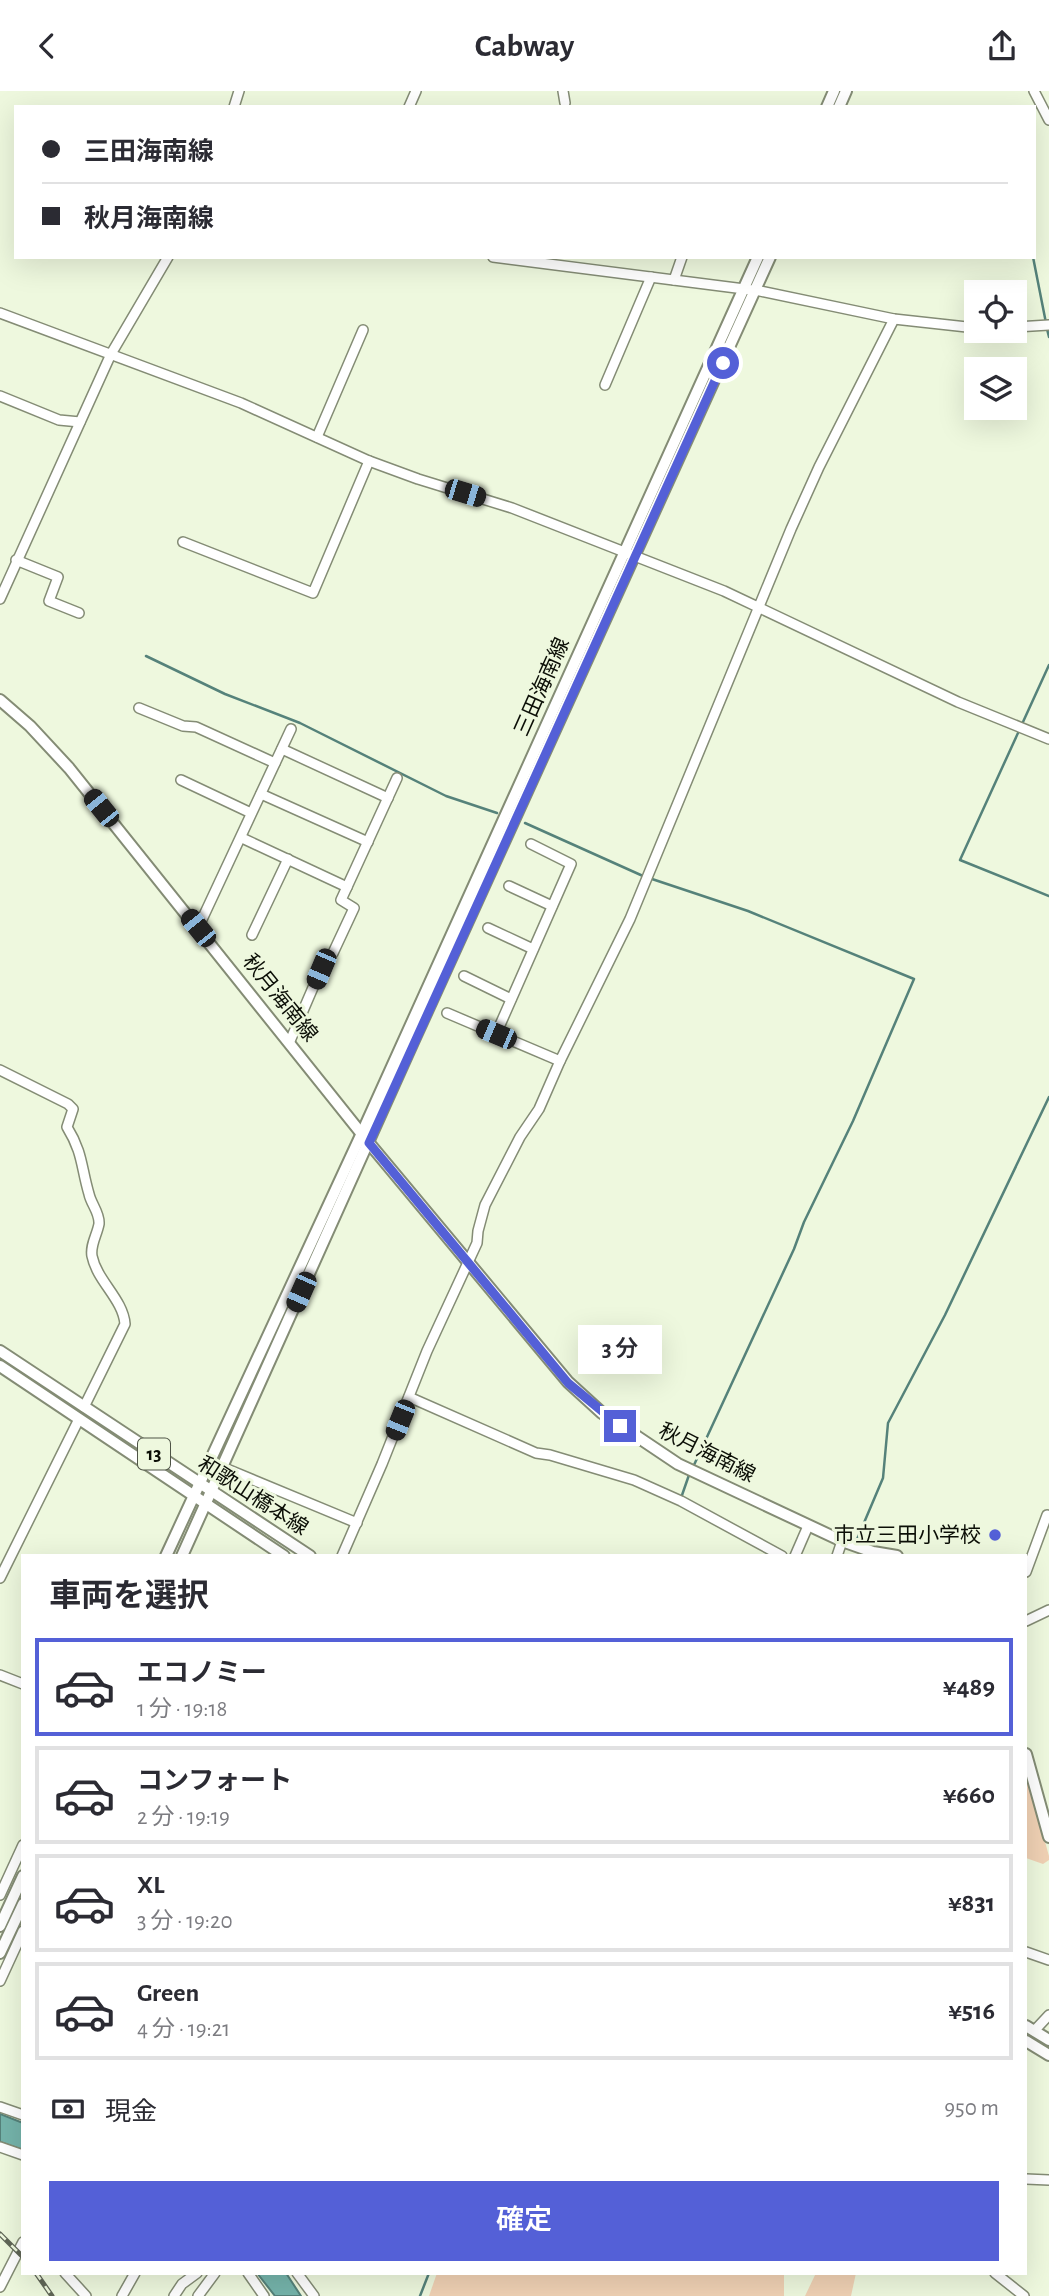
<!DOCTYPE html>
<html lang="ja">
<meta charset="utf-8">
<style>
body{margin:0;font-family:"Alegreya Sans","Noto Sans JP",sans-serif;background:#f7f7f7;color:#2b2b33;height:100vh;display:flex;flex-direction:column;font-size:26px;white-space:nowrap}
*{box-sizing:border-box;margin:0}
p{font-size:23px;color:#7c7c81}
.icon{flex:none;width:38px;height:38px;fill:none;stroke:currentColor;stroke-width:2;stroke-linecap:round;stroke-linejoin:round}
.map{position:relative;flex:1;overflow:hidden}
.panel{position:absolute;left:21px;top:1463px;width:1006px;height:721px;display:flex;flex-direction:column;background:#fff;border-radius:0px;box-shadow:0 7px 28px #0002}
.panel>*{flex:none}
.banner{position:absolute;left:14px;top:14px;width:1022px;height:154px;border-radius:0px;box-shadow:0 7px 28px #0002;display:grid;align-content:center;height:154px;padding:0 28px;background:#fff}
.tools{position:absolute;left:964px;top:189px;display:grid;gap:14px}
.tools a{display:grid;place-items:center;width:63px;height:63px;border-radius:0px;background:#fff;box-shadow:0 7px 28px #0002;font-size:35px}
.end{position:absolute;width:32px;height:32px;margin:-16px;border:9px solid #5460d7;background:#fff;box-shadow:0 0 0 4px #fff}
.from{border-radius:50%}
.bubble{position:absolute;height:49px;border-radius:0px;background:#fff;box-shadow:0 7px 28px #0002;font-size:23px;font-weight:600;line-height:49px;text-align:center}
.car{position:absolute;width:21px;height:42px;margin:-21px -10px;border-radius:9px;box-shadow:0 0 5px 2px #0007;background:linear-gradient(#222 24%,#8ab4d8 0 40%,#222 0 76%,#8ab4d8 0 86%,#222 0)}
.banner b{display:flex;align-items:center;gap:24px;height:66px;font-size:26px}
.banner b+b{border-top:2px solid #e1e1e2}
.banner i{width:18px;height:18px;background:#2b2b33}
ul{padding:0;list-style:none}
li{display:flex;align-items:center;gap:21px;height:98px;margin:0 14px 10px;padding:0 14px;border:4px solid #e1e1e2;border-radius:0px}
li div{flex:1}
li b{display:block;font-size:26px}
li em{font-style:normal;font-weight:600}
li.active{border-color:#5460d7}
li>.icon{width:63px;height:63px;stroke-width:1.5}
h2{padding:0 28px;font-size:32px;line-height:84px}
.pay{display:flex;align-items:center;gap:18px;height:77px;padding:0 28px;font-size:26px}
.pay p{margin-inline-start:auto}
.cta{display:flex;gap:14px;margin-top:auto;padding:14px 28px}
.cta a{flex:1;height:80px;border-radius:0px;background:#5460d7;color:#fff;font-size:28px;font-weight:600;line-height:80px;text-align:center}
header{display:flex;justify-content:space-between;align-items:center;height:91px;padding:0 28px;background:#fff;font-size:32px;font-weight:600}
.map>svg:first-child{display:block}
.green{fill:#f0d1b4}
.water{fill:#75b4ab;stroke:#55827a;stroke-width:2}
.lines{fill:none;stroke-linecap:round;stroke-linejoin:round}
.stream{stroke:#55827a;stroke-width:2.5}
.minor-casing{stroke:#848c75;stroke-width:12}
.major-casing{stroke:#848c75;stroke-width:14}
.minor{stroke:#fff;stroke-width:9}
.major{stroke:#fff;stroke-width:10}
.rail-casing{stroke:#606657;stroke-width:5}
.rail{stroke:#eef8de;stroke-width:2.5;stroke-dasharray:8;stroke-linecap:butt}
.route{stroke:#5460d7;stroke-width:9}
.poi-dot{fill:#5460d7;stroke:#eef8de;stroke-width:2.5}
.labels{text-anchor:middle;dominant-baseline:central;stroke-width:6;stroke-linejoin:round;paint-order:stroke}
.shield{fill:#eef8de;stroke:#4f5447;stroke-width:2}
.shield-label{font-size:19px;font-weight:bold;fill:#0b0e06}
.street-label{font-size:21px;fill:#0b0e06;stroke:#eef8de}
.poi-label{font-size:21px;fill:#0b0e06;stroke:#eef8de;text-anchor:end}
</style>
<header><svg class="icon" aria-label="back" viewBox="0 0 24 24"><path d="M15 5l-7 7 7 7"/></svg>Cabway<svg class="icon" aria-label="share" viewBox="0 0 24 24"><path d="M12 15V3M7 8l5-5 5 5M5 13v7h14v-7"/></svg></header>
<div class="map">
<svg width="1049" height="2205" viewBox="0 0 1049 2205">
<rect width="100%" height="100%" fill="#eef8de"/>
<g class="green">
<path d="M1026,1683L1049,1765V1769L1043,1773L1026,1767Z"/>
<path d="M437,2182H784V2205H429Z"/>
<path d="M816,2182H856L851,2205H805Z"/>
</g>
<g class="water">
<path d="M0,2023L23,2032V2059L0,2051Z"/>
<path d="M257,2182H286L301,2205H275Z"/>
</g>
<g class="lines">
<g class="stream">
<path d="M1034,20L1037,13"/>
<path d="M1033,166L1046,232"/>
<path d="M1047,238L1049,246"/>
<path d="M146,565L225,603L300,632L446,705L497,722"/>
<path d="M1049,574L960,769L1049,805"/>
<path d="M525,732L643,785"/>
<path d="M649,787L748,820L914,888L853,1030L804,1131L794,1158L694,1374"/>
<path d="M681,1407L689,1384"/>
<path d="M855,1453L883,1387L888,1332L945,1224L1049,1006"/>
<path d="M420,2205L429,2182"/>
</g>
<defs>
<g id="minor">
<path d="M563,0L565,12"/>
<path d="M1034,0L1049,29"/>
<path d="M234,16L239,0"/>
<path d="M409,16L416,0"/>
<path d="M493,166L760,200L894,228L976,237"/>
<path d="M674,189L682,166"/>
<path d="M0,222L241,312L369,370L418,388L512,417L724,500L958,611L1049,648"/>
<path d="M1015,236L1049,234"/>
<path d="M605,294L651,186"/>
<path d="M0,305L59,329L80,331"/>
<path d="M317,346L363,239"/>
<path d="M183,451L313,502L369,370"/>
<path d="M16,469L58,486L49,510L79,522"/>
<path d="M0,508L111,263L168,166"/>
<path d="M139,617L183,635L196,636L275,672"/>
<path d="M282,658L388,707"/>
<path d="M181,689L251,722"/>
<path d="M261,703L368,751"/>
<path d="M242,747L347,796"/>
<path d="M509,795L552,815"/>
<path d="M198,837L291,638"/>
<path d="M488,837L533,858"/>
<path d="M252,844L288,768"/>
<path d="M464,885L511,908"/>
<path d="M447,922L560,970"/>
<path d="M496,943L571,773L531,753"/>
<path d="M290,950L321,878L333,862L354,817L341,809L397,687"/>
<path d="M0,979L68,1013L73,1018L67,1036C83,1062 81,1076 89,1103C91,1113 100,1122 99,1133C97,1144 90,1154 92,1165C97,1190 123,1208 125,1233L84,1316"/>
<path d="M409,1306L536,1362L550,1364L634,1389L681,1410L782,1465"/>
<path d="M222,1376L357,1432"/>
<path d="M342,1465L382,1373L427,1260L477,1152L478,1140L485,1114L520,1046L539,1018L560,970L630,828L791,438L819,376L894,228"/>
<path d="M795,1465L808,1435"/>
<path d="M837,1465L842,1450"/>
<path d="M1026,1481L1047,1424"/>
<path d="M0,1487L79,1328"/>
<path d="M1026,1530L1049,1519"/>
<path d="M0,1584L23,1593"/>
<path d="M0,1804L23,1754"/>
<path d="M1026,1861L1049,1869"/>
<path d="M0,1890L23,1840"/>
<path d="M1034,1940L1049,1924"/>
<path d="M0,2016L23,2024"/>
<path d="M0,2056L23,2064"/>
<path d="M1026,2088L1049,2089"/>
<path d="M65,2182L86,2205"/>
<path d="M248,2182L264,2205"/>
<path d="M297,2182L314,2205"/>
<path d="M995,2182L1024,2205"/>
<path d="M0,2196L23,2151"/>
<path d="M122,2205L135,2182"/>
<path d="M174,2205L182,2193L197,2182"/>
<path d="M198,2205L215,2182"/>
</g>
<g id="major">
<path d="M827,16L834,0"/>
<path d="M839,16L846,0"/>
<path d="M0,609L30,635L69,677L369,1052L568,1291L602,1322L678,1373L842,1450L873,1461L897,1465"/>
<path d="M0,1260L310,1465"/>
<path d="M0,1275L284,1465"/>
<path d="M166,1465L362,1042L758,166"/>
<path d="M182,1465L414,949L770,166"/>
<path d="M1026,1663L1049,1746"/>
<path d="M0,1835L23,1785"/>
<path d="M0,1862L23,1813"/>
<path d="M1026,1935L1049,1949"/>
<path d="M1026,1950L1049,1964"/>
</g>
</defs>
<use href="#minor" class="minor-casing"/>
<use href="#major" class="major-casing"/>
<use href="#minor" class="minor"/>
<use href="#major" class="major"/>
<defs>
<g id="rail">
<path d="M0,2143L23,2166"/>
<path d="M36,2182L52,2205"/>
</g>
</defs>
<use href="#rail" class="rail-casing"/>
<use href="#rail" class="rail"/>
</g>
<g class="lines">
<path class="route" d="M620,1335L568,1292L369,1052L723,272"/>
</g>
<circle class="poi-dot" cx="995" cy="1444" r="7"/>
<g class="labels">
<rect class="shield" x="138" y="1347.5" width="32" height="31" rx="5"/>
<g class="shield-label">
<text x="154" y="1363">13</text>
</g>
<g class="street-label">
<text transform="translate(542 596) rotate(-66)">三田海南線</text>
<text transform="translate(280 907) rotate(51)">秋月海南線</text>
<text transform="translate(707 1362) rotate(27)">秋月海南線</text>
<text transform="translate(253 1405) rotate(33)">和歌山橋本線</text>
</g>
<g class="poi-label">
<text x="981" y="1444">市立三田小学校</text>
</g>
</g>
</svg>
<div class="tools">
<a><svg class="icon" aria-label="locate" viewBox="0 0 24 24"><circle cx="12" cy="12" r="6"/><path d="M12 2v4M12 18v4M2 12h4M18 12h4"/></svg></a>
<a><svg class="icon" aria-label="layers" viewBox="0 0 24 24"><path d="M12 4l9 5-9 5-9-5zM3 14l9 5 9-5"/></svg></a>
</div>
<i class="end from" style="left:723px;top:272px"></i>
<i class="end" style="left:620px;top:1335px"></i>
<div class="bubble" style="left:578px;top:1234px;width:84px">3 分</div>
<i class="car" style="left:465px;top:402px;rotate:107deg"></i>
<i class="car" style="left:101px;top:717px;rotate:321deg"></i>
<i class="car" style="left:198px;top:837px;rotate:321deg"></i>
<i class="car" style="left:321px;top:878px;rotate:203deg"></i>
<i class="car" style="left:496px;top:943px;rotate:293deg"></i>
<i class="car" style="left:301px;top:1201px;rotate:204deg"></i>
<i class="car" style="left:400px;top:1329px;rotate:202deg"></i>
<div class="banner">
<b><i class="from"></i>三田海南線</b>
<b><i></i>秋月海南線</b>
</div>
<section class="panel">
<h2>車両を選択</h2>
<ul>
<li class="active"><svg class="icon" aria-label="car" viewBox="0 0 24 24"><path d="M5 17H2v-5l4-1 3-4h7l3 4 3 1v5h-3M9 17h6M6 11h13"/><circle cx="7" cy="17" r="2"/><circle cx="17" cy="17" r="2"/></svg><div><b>エコノミー</b><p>1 分 · 19:18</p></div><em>¥489</em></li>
<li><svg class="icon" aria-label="car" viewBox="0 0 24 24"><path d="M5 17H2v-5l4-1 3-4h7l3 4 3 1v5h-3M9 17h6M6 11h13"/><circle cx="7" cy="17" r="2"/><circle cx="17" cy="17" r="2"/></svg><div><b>コンフォート</b><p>2 分 · 19:19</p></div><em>¥660</em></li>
<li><svg class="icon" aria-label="car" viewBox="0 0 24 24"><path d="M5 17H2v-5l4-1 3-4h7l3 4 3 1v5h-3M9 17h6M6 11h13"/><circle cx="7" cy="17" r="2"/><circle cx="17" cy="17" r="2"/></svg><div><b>XL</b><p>3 分 · 19:20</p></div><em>¥831</em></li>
<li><svg class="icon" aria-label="car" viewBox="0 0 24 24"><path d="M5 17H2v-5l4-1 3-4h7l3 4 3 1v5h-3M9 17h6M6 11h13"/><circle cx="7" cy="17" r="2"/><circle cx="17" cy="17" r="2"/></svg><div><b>Green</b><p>4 分 · 19:21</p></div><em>¥516</em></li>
</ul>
<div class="pay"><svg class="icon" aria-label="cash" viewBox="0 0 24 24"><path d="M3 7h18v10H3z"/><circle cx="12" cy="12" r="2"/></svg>現金<p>950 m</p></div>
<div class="cta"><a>確定</a></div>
</section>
</div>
